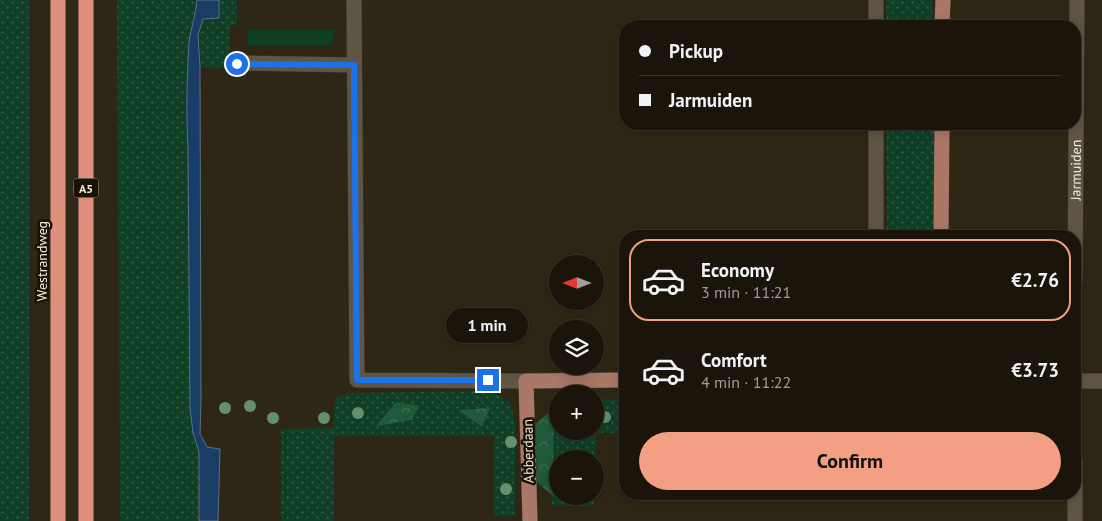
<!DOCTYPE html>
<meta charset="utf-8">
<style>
body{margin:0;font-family:"PT Sans",sans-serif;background:#282118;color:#f1f3f6;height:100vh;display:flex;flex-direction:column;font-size:19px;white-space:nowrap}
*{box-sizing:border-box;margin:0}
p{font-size:16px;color:#a09e9c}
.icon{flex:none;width:28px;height:28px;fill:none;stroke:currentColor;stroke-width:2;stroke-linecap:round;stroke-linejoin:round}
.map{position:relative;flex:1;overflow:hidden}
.side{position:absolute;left:619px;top:230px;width:462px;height:270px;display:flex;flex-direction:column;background:#1b140a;border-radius:20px;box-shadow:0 2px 12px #0003,0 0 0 1px #39332b}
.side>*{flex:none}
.banner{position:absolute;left:619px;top:20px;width:462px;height:110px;border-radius:20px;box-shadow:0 2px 12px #0003,0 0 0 1px #39332b;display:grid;align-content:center;height:110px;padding:0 20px;background:#1b140a}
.needle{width:32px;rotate:270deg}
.controls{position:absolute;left:549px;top:255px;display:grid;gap:10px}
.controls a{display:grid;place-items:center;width:55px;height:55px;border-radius:50%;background:#1b140a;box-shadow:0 2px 12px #0003,0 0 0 1px #39332b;font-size:25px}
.end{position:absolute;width:22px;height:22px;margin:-11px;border:6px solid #1a73e8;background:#fff;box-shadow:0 0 0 2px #fff}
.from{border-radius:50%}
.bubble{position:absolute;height:35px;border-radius:18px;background:#1b140a;box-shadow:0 2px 12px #0003,0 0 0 1px #39332b;font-size:16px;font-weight:800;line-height:35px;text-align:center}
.banner b{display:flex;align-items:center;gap:18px;height:48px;font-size:19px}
.banner b+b{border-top:1px solid #39332b}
.banner i{width:12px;height:12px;background:#f1f3f6}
ul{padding:9px 0 0;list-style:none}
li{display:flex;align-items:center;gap:15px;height:82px;margin:0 10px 8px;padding:0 10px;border:2px solid transparent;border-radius:20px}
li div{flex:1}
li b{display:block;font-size:19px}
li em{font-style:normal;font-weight:800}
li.selected{border-color:#f39f84}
li>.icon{width:45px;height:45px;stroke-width:1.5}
.button{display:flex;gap:10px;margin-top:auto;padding:10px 20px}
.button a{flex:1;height:58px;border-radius:30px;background:#f39f84;color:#111;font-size:20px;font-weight:800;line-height:58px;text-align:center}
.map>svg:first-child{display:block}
.industrial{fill:#2e2716;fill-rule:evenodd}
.grass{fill:url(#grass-dots)}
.forest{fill:url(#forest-crowns)}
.garden{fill:#0f4026}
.water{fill:#193d65;stroke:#59718a}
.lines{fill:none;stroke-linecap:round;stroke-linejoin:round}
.minor-casing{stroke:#3a332d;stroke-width:16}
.major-casing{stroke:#3a332d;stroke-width:16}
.highway-casing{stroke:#3a332d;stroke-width:16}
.minor{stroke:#5f5545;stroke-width:15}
.major{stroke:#ab7867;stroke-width:15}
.highway{stroke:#de8f7e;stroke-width:15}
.tree{fill:#65906d}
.route{stroke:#1a73e8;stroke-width:6}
.labels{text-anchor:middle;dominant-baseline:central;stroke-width:5;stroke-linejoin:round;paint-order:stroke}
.shield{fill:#1a1205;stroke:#afa89e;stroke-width:1}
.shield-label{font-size:12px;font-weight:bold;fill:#efe9e0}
.street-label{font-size:14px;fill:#efe9e0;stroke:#1a1205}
</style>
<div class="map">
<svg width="1102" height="521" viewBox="0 0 1102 521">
<defs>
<pattern id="grass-dots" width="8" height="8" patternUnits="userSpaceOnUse" patternTransform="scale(1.25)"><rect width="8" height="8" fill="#0f4026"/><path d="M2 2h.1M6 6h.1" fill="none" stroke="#325c45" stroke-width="1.8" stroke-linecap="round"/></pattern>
<pattern id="forest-crowns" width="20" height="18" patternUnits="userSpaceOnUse" patternTransform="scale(1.25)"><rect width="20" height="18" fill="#205a3a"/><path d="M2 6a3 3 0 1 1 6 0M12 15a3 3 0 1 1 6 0" fill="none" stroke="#417256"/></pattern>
</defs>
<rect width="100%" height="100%" fill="#241b0d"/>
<path class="industrial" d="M0,0H1102V521H0ZM625,26H1075V124H625ZM625,236H1075V494H625ZM558,264H595V301H558ZM558,329H595V366H558ZM558,394H595V431H558ZM558,459H595V496H558Z"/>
<g class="grass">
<path d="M0,0H30L29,521H0Z"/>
<path d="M117,0H197C196,14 191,28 189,42C187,78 186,112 188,148L193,433L199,452L198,521H120Z"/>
<path d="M219,0H237V25L230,26V68L200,67L198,35L203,19L219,18Z"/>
<path d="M886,0H932L933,26H886Z"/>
<path d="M886,124H934V235L887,236Z"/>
<path d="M491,391L510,402L515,421V515L494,516V435L334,436V521H281V429L333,428L335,399L349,393Z"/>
<path d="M603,399L625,400V433H596L595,459H558V496H594L593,506H552L551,405L557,404L558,431H595V400Z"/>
</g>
<g class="forest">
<path d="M396,402L419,406L412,420L376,426Z"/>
<path d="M490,408L482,427L459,410Z"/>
<path d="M553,409L554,497L536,481L535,424Z"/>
</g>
<path class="garden" d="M248,30H334L332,45H248Z"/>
<path class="water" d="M197,0H219V18L203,19L198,35L200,67L201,401L200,434L207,447L220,449L218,521H199V452L193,433L190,408L188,148C186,112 187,78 189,42C191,28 196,14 197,0Z"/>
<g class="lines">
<defs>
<g id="minor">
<path d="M354,0L357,380L526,381"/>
<path d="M876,26V0"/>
<path d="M237,63L354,65"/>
<path d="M876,236V124"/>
<path id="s1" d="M1075,280L1077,0"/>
<path d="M1075,381H1102"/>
<path d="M1075,461V521"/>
</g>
<g id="major">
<path d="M942,26L943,0"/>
<path d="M941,236L942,124"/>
<path d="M530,521L526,381L625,380"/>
</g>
<g id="highway">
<path d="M58,0V521"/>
<path d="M86,0V521"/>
</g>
</defs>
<use href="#minor" class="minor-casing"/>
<use href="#major" class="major-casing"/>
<use href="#highway" class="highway-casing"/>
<use href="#minor" class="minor"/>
<use href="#major" class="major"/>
<use href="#highway" class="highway"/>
</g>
<g class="tree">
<circle cx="250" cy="406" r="6"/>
<circle cx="225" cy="408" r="6"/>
<circle cx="358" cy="413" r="6"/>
<circle cx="605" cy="417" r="6"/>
<circle cx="273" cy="418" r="6"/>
<circle cx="324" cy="418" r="6"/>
<circle cx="511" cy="442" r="6"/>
<circle cx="506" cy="489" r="6"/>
</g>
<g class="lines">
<path class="route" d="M237,64L354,65L357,380H488"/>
</g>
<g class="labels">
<rect class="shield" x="73.5" y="178.5" width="25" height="19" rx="4"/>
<g class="shield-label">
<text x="86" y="188">A5</text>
</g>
<g class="street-label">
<text stroke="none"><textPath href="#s1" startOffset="110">Jarmuiden</textPath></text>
<text transform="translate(42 261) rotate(-90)">Westrandweg</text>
<text transform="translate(528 451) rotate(-91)">Abberdaan</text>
</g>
</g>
</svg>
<div class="controls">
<a><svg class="needle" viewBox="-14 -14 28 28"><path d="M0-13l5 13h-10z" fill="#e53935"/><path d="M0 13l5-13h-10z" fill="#a09e9c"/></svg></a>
<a><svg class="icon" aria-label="layers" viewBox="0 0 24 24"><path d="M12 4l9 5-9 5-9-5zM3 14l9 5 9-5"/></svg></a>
<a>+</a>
<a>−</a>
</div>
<i class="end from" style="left:237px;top:64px"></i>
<i class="end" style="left:488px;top:380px"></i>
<div class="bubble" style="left:446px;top:308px;width:82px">1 min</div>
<div class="banner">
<b><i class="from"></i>Pickup</b>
<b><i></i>Jarmuiden</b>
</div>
<section class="side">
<ul>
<li class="selected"><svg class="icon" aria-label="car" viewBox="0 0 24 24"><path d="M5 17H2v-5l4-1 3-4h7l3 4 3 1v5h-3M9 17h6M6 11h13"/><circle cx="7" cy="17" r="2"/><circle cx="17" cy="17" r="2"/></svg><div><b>Economy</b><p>3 min · 11:21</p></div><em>€2.76</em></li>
<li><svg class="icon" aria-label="car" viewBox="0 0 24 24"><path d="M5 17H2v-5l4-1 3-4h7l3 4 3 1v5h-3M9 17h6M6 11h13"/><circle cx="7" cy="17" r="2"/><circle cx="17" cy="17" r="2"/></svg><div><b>Comfort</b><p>4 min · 11:22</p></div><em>€3.73</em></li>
</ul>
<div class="button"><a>Confirm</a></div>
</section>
</div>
